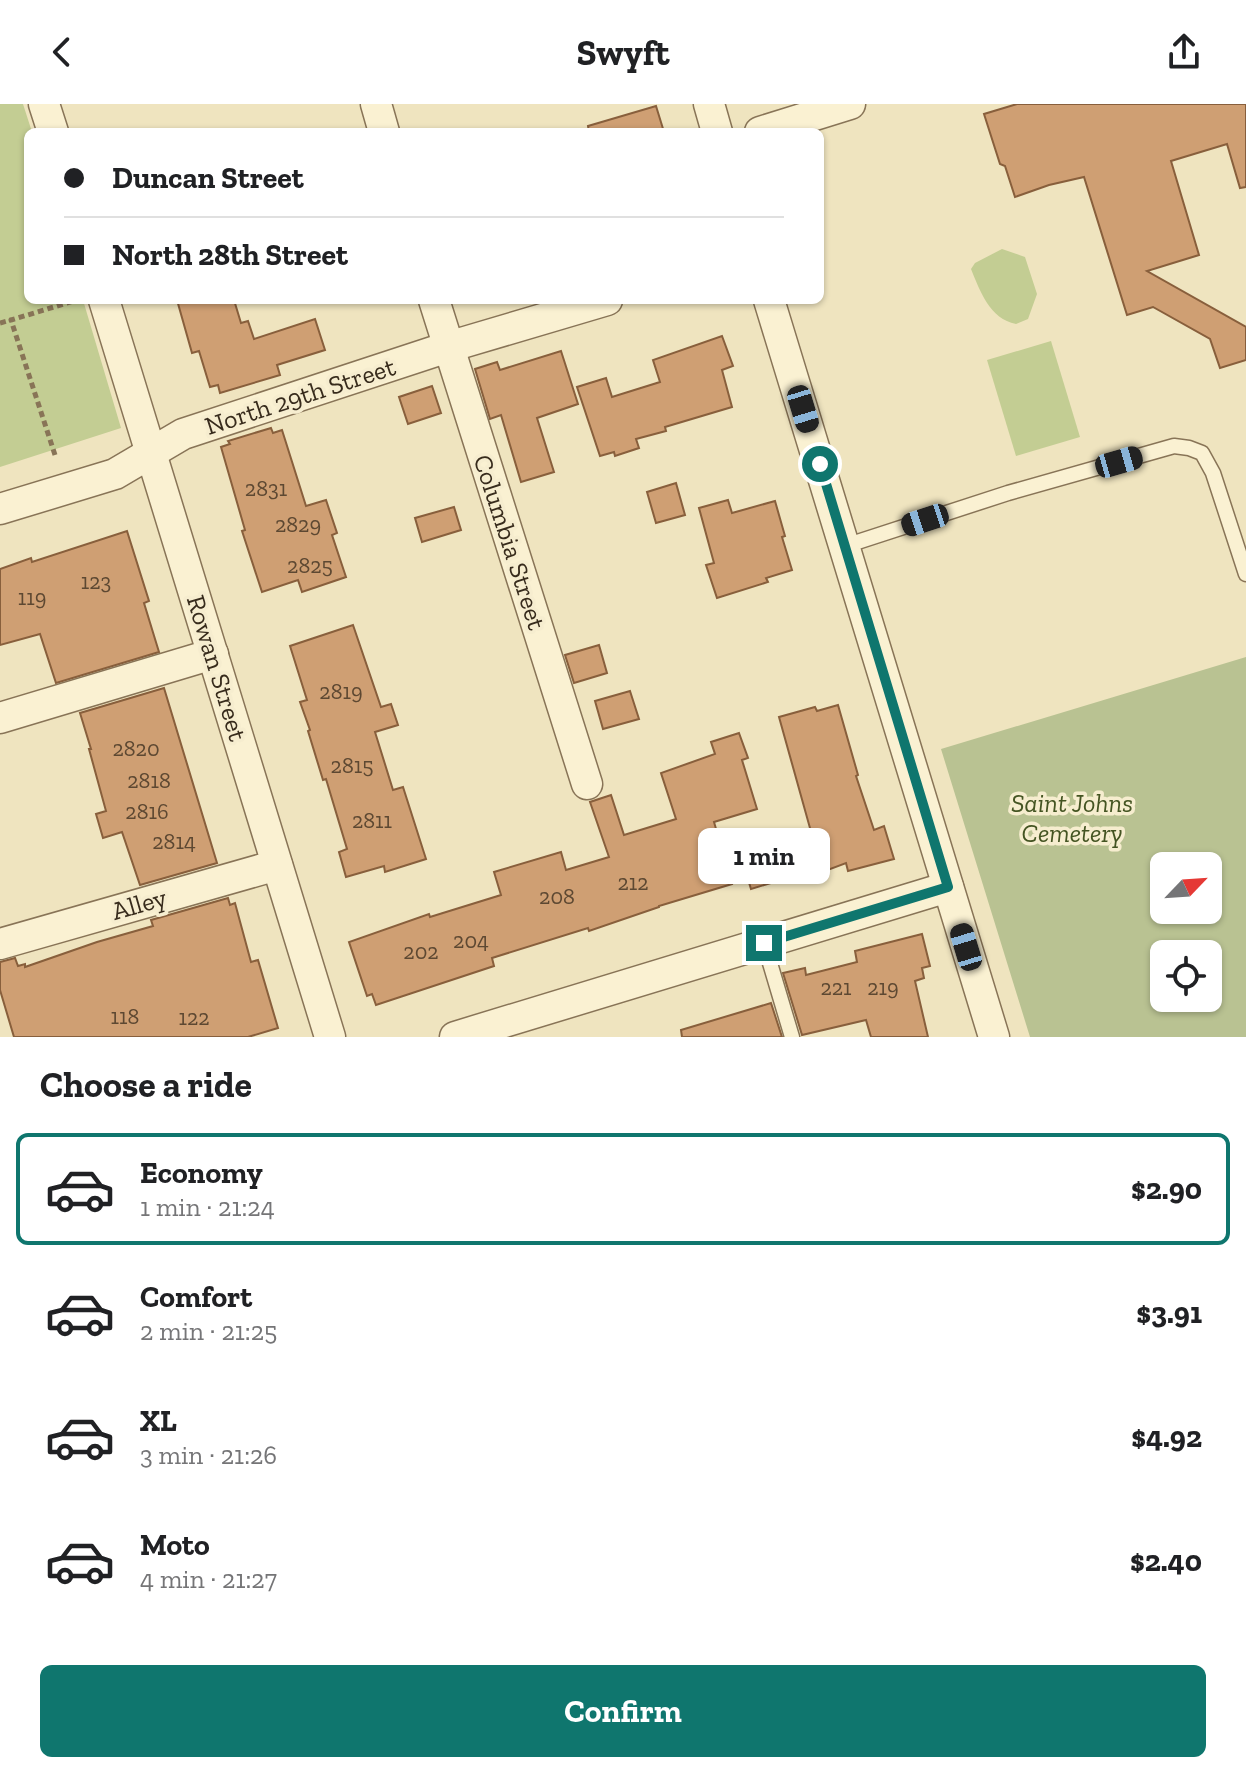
<!DOCTYPE html>
<meta charset="utf-8">
<style>
body{margin:0;font-family:"Zilla Slab",serif;background:#f6f6f6;color:#202124;height:100vh;display:flex;flex-direction:column;font-size:30px;white-space:nowrap}
*{box-sizing:border-box;margin:0}
p{font-size:26px;color:#757577}
.icon{flex:none;width:44px;height:44px;fill:none;stroke:currentColor;stroke-width:2;stroke-linecap:round;stroke-linejoin:round}
.map{position:relative;height:933px;overflow:hidden}
.panel{display:flex;flex-direction:column;background:#fff;flex:1}
.panel>*{flex:none}
.hud{position:absolute;left:24px;top:24px;width:800px;height:176px;border-radius:12px;box-shadow:0 2px 6px #0004;display:grid;align-content:center;height:176px;padding:0 40px;background:#fff}
.needle{width:52px;rotate:65deg}
.controls{position:absolute;left:1150px;top:748px;display:grid;gap:16px}
.controls a{display:grid;place-items:center;width:72px;height:72px;border-radius:12px;background:#fff;box-shadow:0 2px 6px #0004;font-size:40px}
.end{position:absolute;width:36px;height:36px;margin:-18px;border:10px solid #0f766e;background:#fff;box-shadow:0 0 0 4px #fff}
.from{border-radius:50%}
.bubble{position:absolute;height:56px;border-radius:12px;background:#fff;box-shadow:0 2px 6px #0004;font-size:26px;font-weight:800;line-height:56px;text-align:center}
.car{position:absolute;width:24px;height:48px;margin:-24px -12px;border-radius:10px;box-shadow:0 0 6px 2px #0007;background:linear-gradient(#222 24%,#8ab4d8 0 40%,#222 0 76%,#8ab4d8 0 86%,#222 0)}
.hud b{display:flex;align-items:center;gap:28px;height:76px;font-size:30px}
.hud b+b{border-top:2px solid #e0e0e0}
.hud i{width:20px;height:20px;background:#202124}
ul{padding:0;list-style:none}
li{display:flex;align-items:center;gap:24px;height:112px;margin:0 16px 12px;padding:0 24px;border:4px solid transparent;border-radius:12px}
li div{flex:1}
li b{display:block;font-size:30px}
li em{font-style:normal;font-weight:800}
li.active{border-color:#0f766e}
li>.icon{width:72px;height:72px;stroke-width:1.5}
h2{padding:0 40px;font-size:36px;line-height:96px}
.action{display:flex;gap:16px;margin-top:auto;padding:16px 40px}
.action a{flex:1;height:92px;border-radius:12px;background:#0f766e;color:#fff;font-size:32px;font-weight:800;line-height:92px;text-align:center}
header{display:flex;justify-content:space-between;align-items:center;height:104px;padding:0 40px;background:#fff;font-size:36px;font-weight:800}
.map>svg:first-child{display:block}
.green{fill:#c3cd93}
.cemetery{fill:#b9c292;fill-rule:evenodd}
.building{fill:#cf9f73;stroke:#885f3c;stroke-width:2}
.lines{fill:none;stroke-linecap:round;stroke-linejoin:round}
.service-casing{stroke:#887457;stroke-width:17}
.minor-casing{stroke:#887457;stroke-width:33}
.path{stroke:#887457;stroke-width:5;stroke-dasharray:6 4;stroke-linecap:butt}
.service{stroke:#faf1d2;stroke-width:14}
.minor{stroke:#faf1d2;stroke-width:30}
.route{stroke:#0f766e;stroke-width:10}
.labels{text-anchor:middle;dominant-baseline:central;stroke-width:7;stroke-linejoin:round;paint-order:stroke}
.number-label{font-size:22px;fill:#5d4832}
.street-label{font-size:26px;fill:#372b1c;stroke:#f6edcf}
.park-label{font-size:26px;font-style:italic;fill:#445422;stroke:#f6edcf}
</style>
<header><svg class="icon" aria-label="back" viewBox="0 0 24 24"><path d="M15 5l-7 7 7 7"/></svg>Swyft<svg class="icon" aria-label="share" viewBox="0 0 24 24"><path d="M12 15V3M7 8l5-5 5 5M5 13v7h14v-7"/></svg></header>
<div class="map">
<svg width="1246" height="933" viewBox="0 0 1246 933">
<rect width="100%" height="100%" fill="#efe4bf"/>
<g class="green">
<path d="M0,0H23L32,28H28V196H83L121,324L0,363Z"/>
<path d="M1002,145L1025,153L1037,190L1028,215L1016,220C990,215 980,187 971,165L975,159Z"/>
<path d="M1051,237L1080,333L1016,352L987,256Z"/>
</g>
<path class="cemetery" d="M1246,553V933H1030L941,645ZM1164,762H1208V806H1164ZM1164,850H1208V894H1164Z"/>
<g class="building">
<path d="M1017,0H1246V83L1240,84L1227,40L1171,57L1199,151L1147,167L1246,223V256L1220,264L1210,235L1153,203L1127,211L1084,73L1049,81L1015,93L1005,62L1000,60L984,10Z"/>
<path d="M656,2L664,28H589L588,22Z"/>
<path d="M177,196H234L241,219L248,217L254,235L315,215L325,246L277,261L280,271L220,289L218,281L210,283L199,247L192,249Z"/>
<path d="M722,232L733,262L722,266L732,303L665,323L666,327L636,335L639,344L615,352L614,348L600,352L577,283L606,274L612,293L660,278L653,256Z"/>
<path d="M561,247L578,300L537,314L554,368L521,378L501,311L490,315L475,265L497,258L500,266Z"/>
<path d="M432,282L441,309L408,320L399,293Z"/>
<path d="M271,324L273,329L282,326L306,402L326,396L337,429L332,431L346,473L302,488L298,476L262,488L242,427L245,426L221,343L230,340L228,337Z"/>
<path d="M676,379L685,411L656,419L647,388Z"/>
<path d="M728,396L732,409L775,397L785,432L782,433L792,466L766,474L768,478L717,494L706,461L714,459L699,404Z"/>
<path d="M454,403L461,426L422,438L415,414Z"/>
<path d="M127,427L149,497L144,499L159,548L56,579L40,530L0,541V465L31,454L32,458Z"/>
<path d="M353,521L381,603L391,600L398,621L375,628L393,686L403,683L426,755L385,768L384,762L346,773L339,748L347,745L326,675L323,676L308,627L310,626L300,598L307,596L290,542Z"/>
<path d="M599,541L607,569L574,579L565,551Z"/>
<path d="M164,584L217,759L140,781L122,728L103,734L96,710L106,707L89,645H91L80,609Z"/>
<path d="M630,587L639,615L603,625L595,597Z"/>
<path d="M838,601L858,671L856,672L874,726L884,722L894,755L848,767L846,759L817,770L809,744L815,742L779,613L815,603L817,607Z"/>
<path d="M739,629L748,654L742,656L757,705L714,718L732,780L659,802V803L589,827L588,824L492,854L494,862L376,901L372,890L367,892L349,838L429,810L430,813L501,791L494,768L561,748L566,766L609,753L590,698L611,691L624,731L676,715L661,669L715,650L711,638Z"/>
<path d="M765,749L774,778L751,785L742,756Z"/>
<path d="M228,794L230,801L235,799L251,858L258,856L278,924L248,933H14L0,886V858L15,854L18,862L25,860V863L97,838L153,822L151,816Z"/>
<path d="M922,830L930,862L922,864L924,874L915,877L928,933H871L866,916L802,931L783,869L805,864L806,871L857,858L855,847Z"/>
<path d="M771,899L782,933H682L681,926Z"/>
</g>
<g class="lines">
<defs>
<g id="service">
<path d="M845,442L1008,389L1174,342L1189,344L1202,349L1213,369L1246,470"/>
<path d="M764,839L792,933"/>
</g>
<g id="minor">
<path d="M44,0L53,28"/>
<path d="M376,0L384,28"/>
<path d="M709,0L717,28"/>
<path d="M760,28L850,0"/>
<path d="M104,196L330,933"/>
<path d="M434,196L587,680"/>
<path d="M769,196L994,933"/>
<path d="M0,405L115,370L183,330L448,243L607,196"/>
<path d="M0,614L213,550"/>
<path d="M0,840L277,761"/>
<path d="M455,933L948,783"/>
</g>
</defs>
<use href="#service" class="service-casing"/>
<use href="#minor" class="minor-casing"/>
<g class="path">
<path d="M0,219L11,216"/>
<path d="M55,351L11,216L77,196"/>
</g>
<use href="#service" class="service"/>
<use href="#minor" class="minor"/>
</g>
<g class="lines">
<path class="route" d="M764,839L948,783L820,360"/>
</g>
<g class="labels">
<g class="number-label">
<text x="266" y="384">2831</text>
<text x="298" y="420">2829</text>
<text x="310" y="461">2825</text>
<text x="96" y="477">123</text>
<text x="32" y="493">119</text>
<text x="341" y="587">2819</text>
<text x="136" y="644">2820</text>
<text x="352" y="661">2815</text>
<text x="149" y="676">2818</text>
<text x="147" y="707">2816</text>
<text x="372" y="716">2811</text>
<text x="174" y="737">2814</text>
<text x="633" y="778">212</text>
<text x="557" y="792">208</text>
<text x="471" y="836">204</text>
<text x="421" y="847">202</text>
<text x="836" y="883">221</text>
<text x="883" y="883">219</text>
<text x="125" y="912">118</text>
<text x="194" y="913">122</text>
</g>
<g class="street-label">
<text transform="translate(300 292) rotate(-18)">North 29th Street</text>
<text transform="translate(510 438) rotate(72)">Columbia Street</text>
<text transform="translate(217 564) rotate(73)">Rowan Street</text>
<text transform="translate(139 800) rotate(-16)">Alley</text>
</g>
<g class="park-label">
<text x="1072" y="699">Saint Johns<tspan x="1072" dy="30">Cemetery</tspan></text>
</g>
</g>
</svg>
<div class="controls">
<a><svg class="needle" viewBox="-14 -14 28 28"><path d="M0-13l5 13h-10z" fill="#e53935"/><path d="M0 13l5-13h-10z" fill="#757577"/></svg></a>
<a><svg class="icon" aria-label="locate" viewBox="0 0 24 24"><circle cx="12" cy="12" r="6"/><path d="M12 2v4M12 18v4M2 12h4M18 12h4"/></svg></a>
</div>
<i class="end from" style="left:820px;top:360px"></i>
<i class="end" style="left:764px;top:839px"></i>
<div class="bubble" style="left:698px;top:724px;width:132px">1 min</div>
<i class="car" style="left:803px;top:305px;rotate:163deg"></i>
<i class="car" style="left:1119px;top:358px;rotate:74deg"></i>
<i class="car" style="left:925px;top:416px;rotate:252deg"></i>
<i class="car" style="left:966px;top:843px;rotate:343deg"></i>
<div class="hud">
<b><i class="from"></i>Duncan Street</b>
<b><i></i>North 28th Street</b>
</div>
</div>
<section class="panel">
<h2>Choose a ride</h2>
<ul>
<li class="active"><svg class="icon" aria-label="car" viewBox="0 0 24 24"><path d="M5 17H2v-5l4-1 3-4h7l3 4 3 1v5h-3M9 17h6M6 11h13"/><circle cx="7" cy="17" r="2"/><circle cx="17" cy="17" r="2"/></svg><div><b>Economy</b><p>1 min · 21:24</p></div><em>$2.90</em></li>
<li><svg class="icon" aria-label="car" viewBox="0 0 24 24"><path d="M5 17H2v-5l4-1 3-4h7l3 4 3 1v5h-3M9 17h6M6 11h13"/><circle cx="7" cy="17" r="2"/><circle cx="17" cy="17" r="2"/></svg><div><b>Comfort</b><p>2 min · 21:25</p></div><em>$3.91</em></li>
<li><svg class="icon" aria-label="car" viewBox="0 0 24 24"><path d="M5 17H2v-5l4-1 3-4h7l3 4 3 1v5h-3M9 17h6M6 11h13"/><circle cx="7" cy="17" r="2"/><circle cx="17" cy="17" r="2"/></svg><div><b>XL</b><p>3 min · 21:26</p></div><em>$4.92</em></li>
<li><svg class="icon" aria-label="car" viewBox="0 0 24 24"><path d="M5 17H2v-5l4-1 3-4h7l3 4 3 1v5h-3M9 17h6M6 11h13"/><circle cx="7" cy="17" r="2"/><circle cx="17" cy="17" r="2"/></svg><div><b>Moto</b><p>4 min · 21:27</p></div><em>$2.40</em></li>
</ul>
<div class="action"><a>Confirm</a></div>
</section>
